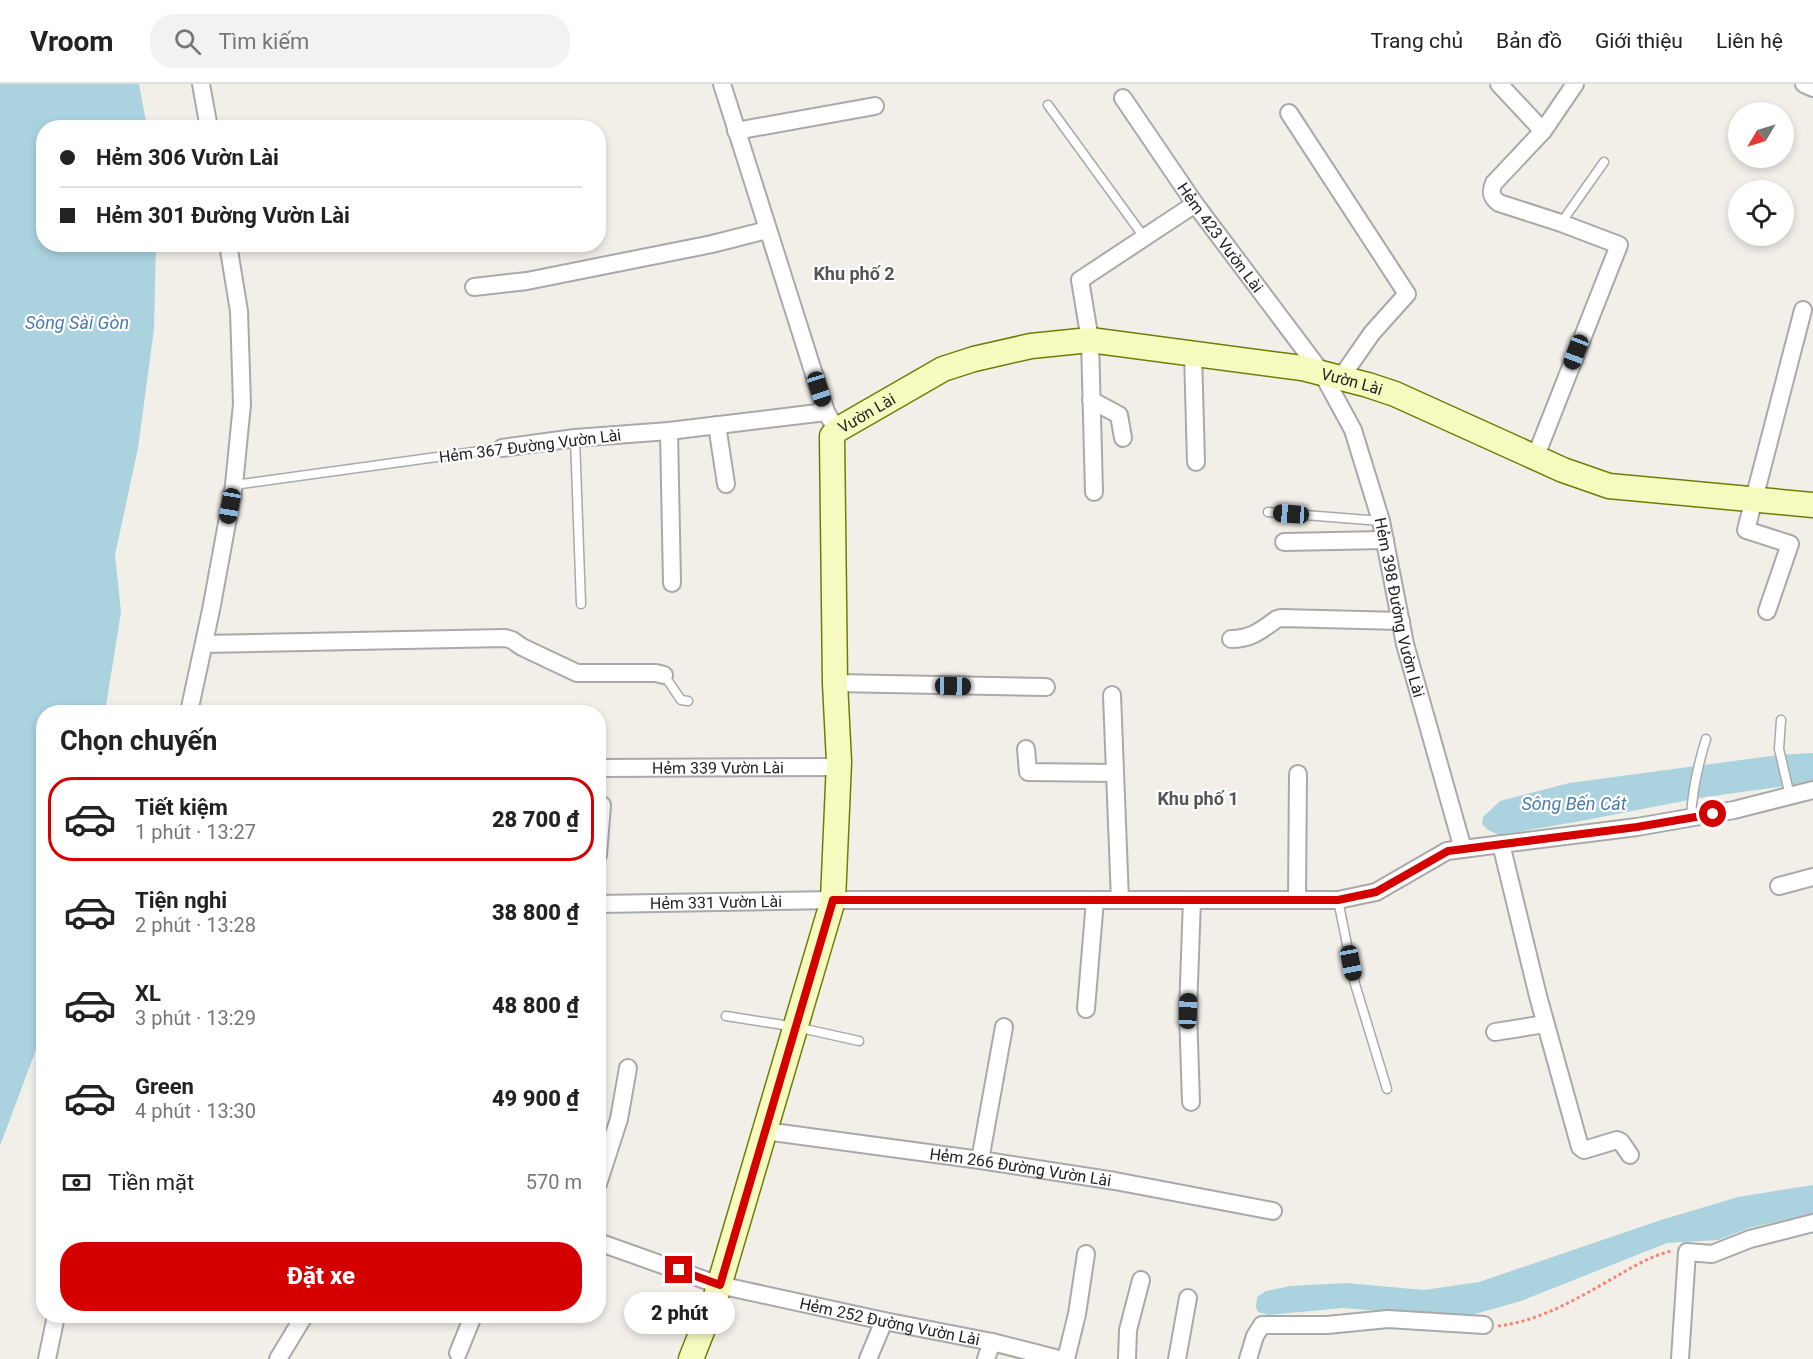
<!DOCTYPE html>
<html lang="vi">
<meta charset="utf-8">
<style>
body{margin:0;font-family:Roboto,sans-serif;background:#f2f2f2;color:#222;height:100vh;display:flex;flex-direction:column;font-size:22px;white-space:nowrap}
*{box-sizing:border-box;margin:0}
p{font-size:20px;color:#767676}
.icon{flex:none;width:33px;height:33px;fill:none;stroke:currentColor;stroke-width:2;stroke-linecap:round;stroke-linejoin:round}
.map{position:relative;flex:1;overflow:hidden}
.drawer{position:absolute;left:36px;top:621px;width:570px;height:618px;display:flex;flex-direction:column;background:#fff;border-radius:24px;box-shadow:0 3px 9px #0003}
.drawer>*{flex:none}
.hud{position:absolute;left:36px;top:36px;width:570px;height:132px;border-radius:24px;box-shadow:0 3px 9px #0003;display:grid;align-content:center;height:132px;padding:0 24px;background:#fff}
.needle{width:39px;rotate:232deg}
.buttons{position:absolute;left:1728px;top:18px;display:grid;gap:12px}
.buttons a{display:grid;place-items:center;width:66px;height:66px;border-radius:50%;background:#fff;box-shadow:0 3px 9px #0003;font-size:30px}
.end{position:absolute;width:27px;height:27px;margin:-14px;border:8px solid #d40000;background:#fff;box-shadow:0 0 0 3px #fff}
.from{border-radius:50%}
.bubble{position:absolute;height:42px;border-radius:21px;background:#fff;box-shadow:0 3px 9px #0003;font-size:20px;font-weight:800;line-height:42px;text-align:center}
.car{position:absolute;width:18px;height:36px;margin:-18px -9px;border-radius:8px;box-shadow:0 0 4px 2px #0007;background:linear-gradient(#222 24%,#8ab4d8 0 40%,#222 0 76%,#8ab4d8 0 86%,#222 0)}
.hud b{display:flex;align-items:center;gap:21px;height:57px;font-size:22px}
.hud b+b{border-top:2px solid #e0e0e0}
.hud i{width:15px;height:15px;background:#222}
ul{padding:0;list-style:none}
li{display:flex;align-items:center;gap:18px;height:84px;margin:0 12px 9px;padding:0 12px;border:3px solid transparent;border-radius:24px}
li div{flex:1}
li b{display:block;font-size:22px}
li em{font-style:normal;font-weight:800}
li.active{border-color:#d40000}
li>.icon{width:54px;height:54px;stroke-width:1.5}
h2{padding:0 24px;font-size:27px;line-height:72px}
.pay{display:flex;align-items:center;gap:15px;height:66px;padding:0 24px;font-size:22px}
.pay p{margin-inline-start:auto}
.action{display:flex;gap:12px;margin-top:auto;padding:12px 24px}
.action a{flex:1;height:69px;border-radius:24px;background:#d40000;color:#fff;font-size:24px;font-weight:800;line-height:69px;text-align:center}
header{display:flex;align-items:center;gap:36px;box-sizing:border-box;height:84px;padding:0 30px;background:#fff;border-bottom:2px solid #e0e0e0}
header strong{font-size:28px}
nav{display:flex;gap:33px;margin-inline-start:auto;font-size:21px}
.search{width:420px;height:54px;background:#f2f2f2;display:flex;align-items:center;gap:15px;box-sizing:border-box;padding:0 21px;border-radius:24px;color:#767676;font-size:22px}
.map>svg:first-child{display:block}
.water{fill:#aad3df}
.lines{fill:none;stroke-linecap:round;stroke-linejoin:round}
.service-casing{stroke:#a9a9a9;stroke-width:11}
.minor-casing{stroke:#a9a9a9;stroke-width:20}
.secondary-casing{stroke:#707d05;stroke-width:27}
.path{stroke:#fa8072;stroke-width:3;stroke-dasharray:3 3;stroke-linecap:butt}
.service{stroke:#fff;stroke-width:8}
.minor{stroke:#fff;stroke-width:16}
.secondary{stroke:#f7fabf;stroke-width:24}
.route{stroke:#d40000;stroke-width:8}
.labels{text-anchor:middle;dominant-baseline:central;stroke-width:4.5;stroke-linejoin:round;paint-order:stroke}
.street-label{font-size:16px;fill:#222;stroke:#fff}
.neighbourhood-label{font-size:18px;font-weight:bold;fill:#555;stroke:#fff}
.water-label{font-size:18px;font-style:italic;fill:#4a7aab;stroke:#fff}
</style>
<header>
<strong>Vroom</strong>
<div class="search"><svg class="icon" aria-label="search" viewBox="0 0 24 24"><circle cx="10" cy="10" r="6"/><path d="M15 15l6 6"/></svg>Tìm kiếm</div>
<nav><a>Trang chủ</a><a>Bản đồ</a><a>Giới thiệu</a><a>Liên hệ</a></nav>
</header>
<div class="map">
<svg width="1813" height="1275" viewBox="0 0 1813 1275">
<rect width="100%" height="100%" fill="#f2efe9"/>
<g class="water">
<path d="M0,0H139L147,43L44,44V160L156,161L154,245L138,364L115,471L121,528L105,628H44L43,938L40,955L0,1062Z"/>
<path d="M1813,669V698L1699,714L1581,737L1499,751L1488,746L1482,740L1483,733L1500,717L1569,699L1778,671Z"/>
<path d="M1813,1101V1129L1749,1144L1718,1156L1667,1159L1521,1217L1475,1230L1432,1231L1343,1224L1268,1231L1258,1228L1256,1223L1257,1213L1266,1207L1290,1202L1346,1199L1424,1206L1479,1198L1661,1136L1738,1113Z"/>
</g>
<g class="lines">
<defs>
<g id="service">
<path d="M1048,21L1144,153"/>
<path d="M1561,139L1604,78"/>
<path d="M575,354L581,520"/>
<path d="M234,401L502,364"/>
<path d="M1268,428L1381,437"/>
<path d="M664,591L681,616L688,617"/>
<path d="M1781,636L1779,665L1790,712"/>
<path d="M1691,734C1692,707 1698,681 1706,655"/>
<path d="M1338,816L1355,900L1387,1005"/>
<path d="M726,932L796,943L859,957"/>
</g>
<g id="minor">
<path d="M201,0L209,44"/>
<path d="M722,0L826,328L837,346"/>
<path d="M1499,0L1543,47"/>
<path d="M1804,0L1813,4"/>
<path id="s1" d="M1123,14L1195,120L1322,289L1353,346L1381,437L1405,560L1463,765"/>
<path d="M1289,29L1407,210L1372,249L1340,295"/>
<path d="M736,47L875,22"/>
<path d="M474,203L527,197L712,160L767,146"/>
<path d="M1193,269L1196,378"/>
<path d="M1091,316L1119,331L1123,354"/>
<path d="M717,341L726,400"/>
<path d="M669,347L672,499"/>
<path d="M502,364L575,354L669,347L826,328"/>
<path d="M1535,374L1619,161L1561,139L1499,119C1491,113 1490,108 1494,99L1543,47L1575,0"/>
<path d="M1094,408L1090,256L1080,196L1195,120"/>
<path d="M1284,458L1385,456"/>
<path d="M1767,527L1790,460L1746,446L1803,226"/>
<path d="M1231,555C1252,555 1261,546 1277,535L1281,534L1401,537"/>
<path d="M204,560L505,554L512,556L522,563L577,589H656L664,591"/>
<path d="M835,599L1046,603"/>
<path d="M1112,611L1120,816"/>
<path d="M189,628L211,526L234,401L242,320L239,227L228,160"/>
<path d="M1026,665L1028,688L1115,689"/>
<path id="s2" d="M598,684L839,683"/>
<path d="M1501,760L1538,912L1580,1063L1584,1066L1617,1056L1621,1058L1630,1071"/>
<path d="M598,771L602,721"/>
<path d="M1779,802L1813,793"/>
<path d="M1297,816L1298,690"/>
<path id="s3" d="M598,820L833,816H1338L1376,808L1447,767L1637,743L1734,726L1813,706"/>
<path d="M1086,925L1095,816"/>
<path d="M1495,948L1545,940"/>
<path d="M1191,1018L1188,927L1192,816"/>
<path id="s4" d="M765,1047L980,1076L1115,1097L1273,1127"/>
<path d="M980,1076L1004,943"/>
<path d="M598,1100L619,1035L628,984"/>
<path id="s5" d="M598,1158L719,1201L884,1237L992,1258L1059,1275"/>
<path d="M458,1269L473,1232"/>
<path d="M47,1275L56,1232"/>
<path d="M278,1275L304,1232"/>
<path d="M868,1275L884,1237"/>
<path d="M986,1275L992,1258"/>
<path d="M1066,1275L1077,1230L1086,1170"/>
<path d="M1127,1275L1128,1246L1141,1196"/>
<path d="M1177,1275L1188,1214"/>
<path d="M1248,1275L1255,1252L1262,1241H1327L1388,1235L1484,1241"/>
<path d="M1680,1275L1687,1168L1712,1170L1750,1155L1813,1139"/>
</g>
<g id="secondary">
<path id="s6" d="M691,1275L716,1212L833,816L839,678L835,599L832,352L837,346L943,285L974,275L1031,262L1090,256L1302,284L1368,301L1395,310L1563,386L1609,402L1813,421"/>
</g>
</defs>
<use href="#service" class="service-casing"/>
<use href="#minor" class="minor-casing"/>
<use href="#secondary" class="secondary-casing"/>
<path class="path" d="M1498,1242C1541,1237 1580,1213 1617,1192C1634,1182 1653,1171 1672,1167"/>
<use href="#service" class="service"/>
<use href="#minor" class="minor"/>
<use href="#secondary" class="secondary"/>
</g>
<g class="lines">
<path class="route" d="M679,1186L720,1201L833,816H1338L1376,808L1448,767L1637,743L1713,730"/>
</g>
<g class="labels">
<g class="street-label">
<text stroke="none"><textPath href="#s1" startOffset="170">Hẻm 423 Vườn Lài</textPath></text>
<text stroke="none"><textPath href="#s6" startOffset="1491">Vườn Lài</textPath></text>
<text stroke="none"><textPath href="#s6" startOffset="987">Vườn Lài</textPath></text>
<text transform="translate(530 362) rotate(-7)">Hẻm 367 Đường Vườn Lài</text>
<text stroke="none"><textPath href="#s1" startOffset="588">Hẻm 398 Đường Vườn Lài</textPath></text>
<text stroke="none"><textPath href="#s2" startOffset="120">Hẻm 339 Vườn Lài</textPath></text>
<text stroke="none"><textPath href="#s3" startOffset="118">Hẻm 331 Vườn Lài</textPath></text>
<text stroke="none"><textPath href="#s4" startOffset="258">Hẻm 266 Đường Vườn Lài</textPath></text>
<text stroke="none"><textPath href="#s5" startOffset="303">Hẻm 252 Đường Vườn Lài</textPath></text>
</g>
<g class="neighbourhood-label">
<text x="854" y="189">Khu phố 2</text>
<text x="1198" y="714">Khu phố 1</text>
</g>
<g class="water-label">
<text x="77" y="238">Sông Sài Gòn</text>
<text x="1574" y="719">Sông Bến Cát</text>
</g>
</g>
</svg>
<div class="buttons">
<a><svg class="needle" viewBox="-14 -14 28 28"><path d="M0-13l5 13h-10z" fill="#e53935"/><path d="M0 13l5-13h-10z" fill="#767676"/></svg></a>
<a><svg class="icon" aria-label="locate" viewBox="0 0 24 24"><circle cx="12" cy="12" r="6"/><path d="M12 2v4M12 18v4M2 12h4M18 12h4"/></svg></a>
</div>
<i class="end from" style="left:1713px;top:730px"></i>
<i class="end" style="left:679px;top:1186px"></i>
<div class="bubble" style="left:624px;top:1208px;width:111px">2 phút</div>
<i class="car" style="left:1576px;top:268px;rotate:201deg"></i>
<i class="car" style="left:819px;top:305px;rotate:162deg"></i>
<i class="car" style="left:230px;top:422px;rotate:190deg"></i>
<i class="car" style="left:1291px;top:430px;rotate:274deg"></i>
<i class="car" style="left:953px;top:602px;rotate:91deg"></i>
<i class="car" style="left:1351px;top:879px;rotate:169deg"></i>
<i class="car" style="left:1188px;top:927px;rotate:2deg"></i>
<div class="hud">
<b><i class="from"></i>Hẻm 306 Vườn Lài</b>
<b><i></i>Hẻm 301 Đường Vườn Lài</b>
</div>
<section class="drawer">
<h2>Chọn chuyến</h2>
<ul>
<li class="active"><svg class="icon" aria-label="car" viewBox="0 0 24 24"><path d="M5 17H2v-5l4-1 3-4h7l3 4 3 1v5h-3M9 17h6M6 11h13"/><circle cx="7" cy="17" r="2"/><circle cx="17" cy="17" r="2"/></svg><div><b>Tiết kiệm</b><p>1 phút · 13:27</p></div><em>28 700 ₫</em></li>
<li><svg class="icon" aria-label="car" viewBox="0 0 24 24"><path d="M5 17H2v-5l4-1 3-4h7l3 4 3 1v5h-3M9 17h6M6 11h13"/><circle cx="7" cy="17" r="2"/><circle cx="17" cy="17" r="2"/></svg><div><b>Tiện nghi</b><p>2 phút · 13:28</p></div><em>38 800 ₫</em></li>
<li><svg class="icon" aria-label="car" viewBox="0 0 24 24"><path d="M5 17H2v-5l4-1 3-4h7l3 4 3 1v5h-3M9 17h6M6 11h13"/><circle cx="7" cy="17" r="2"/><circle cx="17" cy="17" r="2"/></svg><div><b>XL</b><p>3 phút · 13:29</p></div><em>48 800 ₫</em></li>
<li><svg class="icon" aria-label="car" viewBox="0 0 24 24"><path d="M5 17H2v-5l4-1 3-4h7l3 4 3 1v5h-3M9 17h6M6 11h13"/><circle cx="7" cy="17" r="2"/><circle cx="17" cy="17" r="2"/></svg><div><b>Green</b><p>4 phút · 13:30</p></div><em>49 900 ₫</em></li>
</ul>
<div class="pay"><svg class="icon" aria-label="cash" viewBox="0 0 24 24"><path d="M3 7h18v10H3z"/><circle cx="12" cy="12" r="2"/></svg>Tiền mặt<p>570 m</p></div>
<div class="action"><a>Đặt xe</a></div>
</section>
</div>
